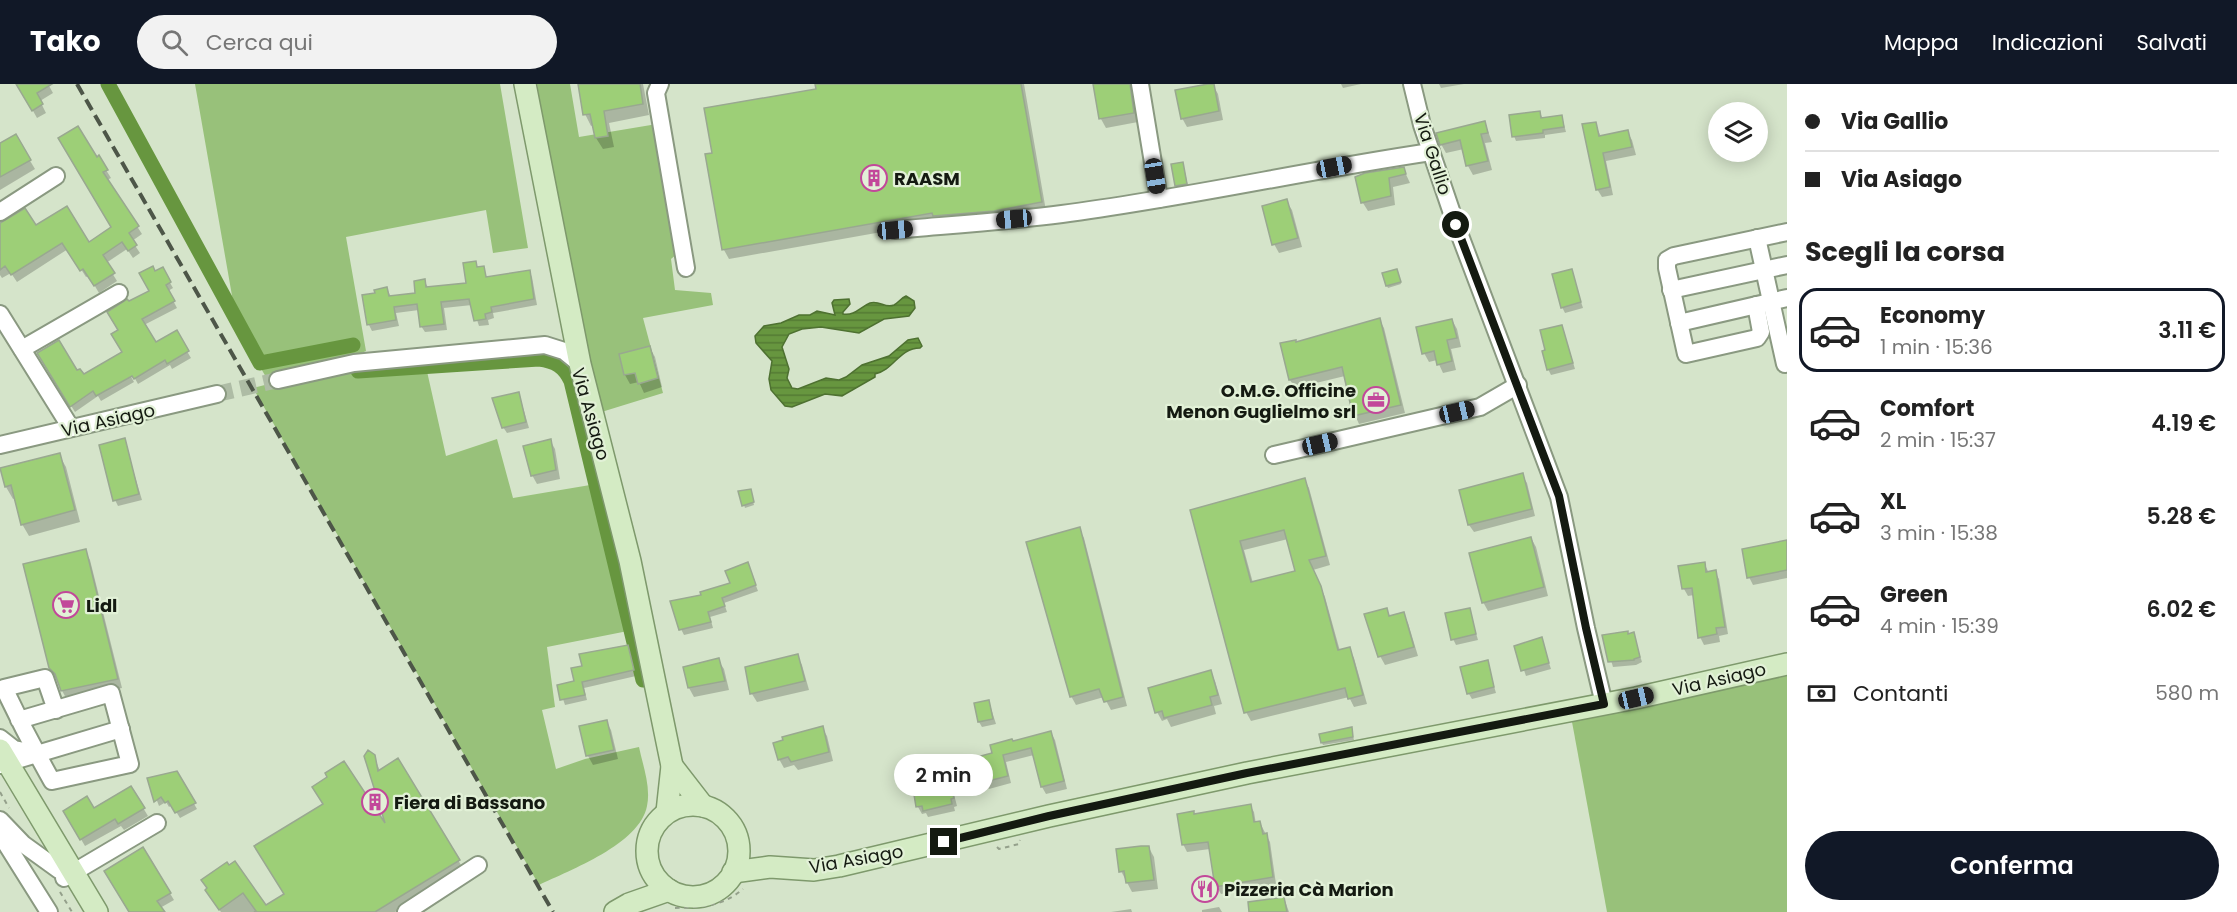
<!DOCTYPE html>
<html lang="it">
<meta charset="utf-8">
<style>
body{margin:0;font-family:Poppins,sans-serif;background:#f2f2f2;color:#222;height:100vh;display:flex;flex-direction:column;font-size:22px;white-space:nowrap}
*{box-sizing:border-box;margin:0}
p{font-size:20px;color:#767676}
.icon{flex:none;width:33px;height:33px;fill:none;stroke:currentColor;stroke-width:2;stroke-linecap:round;stroke-linejoin:round}
.map{position:relative;flex:1;overflow:hidden}
.side{display:flex;flex-direction:column;background:#fff;width:450px}
.side>*{flex:none}
.top-card{display:grid;align-content:center;height:132px;padding:0 18px;background:#fff}
.fabs{position:absolute;left:1708px;top:18px;display:grid;gap:12px}
.fabs a{display:grid;place-items:center;width:60px;height:60px;border-radius:50%;background:#fff;box-shadow:0 3px 15px #0003;font-size:30px}
.end{position:absolute;width:27px;height:27px;margin:-14px;border:8px solid #141a11;background:#fff;box-shadow:0 0 0 3px #fff}
.from{border-radius:50%}
.bubble{position:absolute;height:42px;border-radius:21px;background:#fff;box-shadow:0 3px 15px #0003;font-size:20px;font-weight:600;line-height:42px;text-align:center}
.car{position:absolute;width:18px;height:36px;margin:-18px -9px;border-radius:8px;box-shadow:0 0 4px 2px #0007;background:linear-gradient(#222 24%,#8ab4d8 0 40%,#222 0 76%,#8ab4d8 0 86%,#222 0)}
.top-card b{display:flex;align-items:center;gap:21px;height:57px;font-size:22px}
.top-card b+b{border-top:2px solid #e0e0e0}
.top-card i{width:15px;height:15px;background:#222}
ul{padding:0;list-style:none}
li{display:flex;align-items:center;gap:18px;height:84px;margin:0 12px 9px;padding:0 6px;border:3px solid transparent;border-radius:18px}
li div{flex:1}
li b{display:block;font-size:22px}
li em{font-style:normal;font-weight:600}
li.active{border-color:#111827}
li>.icon{width:54px;height:54px;stroke-width:1.5}
h2{padding:0 18px;font-size:27px;line-height:72px}
.pay{display:flex;align-items:center;gap:15px;height:66px;padding:0 18px;font-size:22px}
.pay p{margin-inline-start:auto}
.primary-button{display:flex;gap:12px;margin-top:auto;padding:12px 18px}
.primary-button a{flex:1;height:69px;border-radius:36px;background:#111827;color:#fff;font-size:24px;font-weight:600;line-height:69px;text-align:center}
header{display:flex;align-items:center;gap:36px;box-sizing:border-box;height:84px;padding:0 30px;background:#111827;color:#fff}
header strong{font-size:28px}
nav{display:flex;gap:33px;margin-inline-start:auto;font-size:21px}
.search{width:420px;height:54px;background:#f2f2f2;display:flex;align-items:center;gap:15px;box-sizing:border-box;padding:0 21px;border-radius:33px;color:#767676;font-size:22px}
main{display:flex;flex:1;min-height:0}
.map>svg:first-child{display:block}
.green{fill:#98c17a}
.water{fill:url(#water-rules);stroke:#4e7131;stroke-width:1.5}
.shadow{fill:#0003;fill-rule:evenodd}
.lines{fill:none;stroke-linecap:round;stroke-linejoin:round}
.canal{stroke:#67963f;stroke-width:15}
.building{fill:#9dcf77;stroke:#99a890;stroke-width:1.5;fill-rule:evenodd}
.minor-tunnel{stroke:#aebca5;stroke-width:16;stroke-dasharray:16 8;stroke-linecap:butt}
.minor-casing{stroke:#8a9981;stroke-width:20}
.major-casing{stroke:#7e996c;stroke-width:24}
.path{stroke:#94a08b;stroke-width:2;stroke-dasharray:4.5 4.5;stroke-linecap:butt}
.minor{stroke:#fff;stroke-width:16}
.major{stroke:#d4ebc4;stroke-width:21}
.rail{stroke:#4d5648;stroke-width:4;stroke-dasharray:12 6;stroke-linecap:butt}
.route{stroke:#141a11;stroke-width:8}
.labels{text-anchor:middle;dominant-baseline:central;stroke-width:4.5;stroke-linejoin:round;paint-order:stroke}
.street-label{font-size:18px;fill:#141a11;stroke:#e2f1d7}
.poi-label{font-size:18px;font-weight:bold;fill:#141a11;stroke:#e2f1d7;text-anchor:start}
</style>
<header>
<strong>Tako</strong>
<div class="search"><svg class="icon" aria-label="search" viewBox="0 0 24 24"><circle cx="10" cy="10" r="6"/><path d="M15 15l6 6"/></svg>Cerca qui</div>
<nav><a>Mappa</a><a>Indicazioni</a><a>Salvati</a></nav>
</header>
<main>
<div class="map">
<svg width="1787" height="828" viewBox="0 0 1787 828">
<defs>
<pattern id="water-rules" width="6" height="5" patternUnits="userSpaceOnUse" patternTransform="scale(1.5)"><rect width="6" height="5" fill="#67963f"/><path d="M0 2.5h6" fill="none" stroke="#547a33"/></pattern>
</defs>
<rect width="100%" height="100%" fill="#d5e4ca"/>
<g class="green">
<path d="M195,0H500L528,164L493,169L486,126L346,153L366,267L350,274L266,293L238,246Z"/>
<path d="M537,0H570L579,53L669,38L691,158L671,175L675,206L711,209L713,221L643,234L663,309L595,330L563,164Z"/>
<path d="M424,274L446,372L497,355L513,414L602,399L638,545L547,563L555,623L542,626L556,685L585,675L639,663C643,682 651,703 647,722C640,760 570,786 539,801L253,304L308,290Z"/>
<path d="M1787,582V828H1607L1570,627Z"/>
</g>
<path class="water" d="M906,212L914,217L915,224L909,232L884,235L859,249L821,243L802,245L789,250L782,263L789,285L787,294L792,304L798,305L826,294L839,296L846,293L862,281L889,272L908,256L918,254L922,262L920,264C899,264 894,286 875,290V293L842,312L825,310L792,323L785,322L771,306L769,295L772,277L756,259L755,252L764,242L781,239L799,231H810L817,227L835,231L832,219L834,216L849,215L850,220L843,228V230C855,232 860,223 870,219C880,216 885,225 894,221C899,218 901,214 906,212Z"/>
<g class="shadow">
<path d="M18,0H48L53,9L40,17L46,29L37,34Z"/>
<path d="M579,0H643L649,31L609,39L614,63L603,65L596,54L594,41L591,42L585,30Z"/>
<path d="M817,0H1024L1046,127L938,138L729,175L724,166L707,72L714,70L818,6Z"/>
<path d="M1095,0H1136L1138,38L1106,44L1101,35Z"/>
<path d="M1341,0H1361L1343,4Z"/>
<path d="M1439,0H1464L1441,4Z"/>
<path d="M1213,1L1218,10L1223,36L1187,43L1182,34Z"/>
<path d="M1540,29L1543,35L1562,33L1566,48L1545,51V54L1516,57L1514,52Z"/>
<path d="M1485,39L1492,58L1485,59L1492,86L1473,91L1468,82L1464,65L1446,69L1441,60Z"/>
<path d="M1595,39L1601,53L1627,48L1632,56L1636,71L1606,77L1613,111L1602,113L1597,105Z"/>
<path d="M15,52L35,85L0,106V61Z"/>
<path d="M98,73L111,94L107,96L142,150L132,157L140,169L133,174L127,165L106,179L117,197L99,209L89,192L86,193L68,165L17,198L11,189L2,194L0,191V141L35,143L89,161L113,143L96,75Z"/>
<path d="M1183,79L1188,102L1177,104L1176,101Z"/>
<path d="M1403,84L1410,99L1393,103L1395,121L1368,127L1363,119L1357,94Z"/>
<path d="M1286,117L1292,126L1302,163L1279,169L1274,160Z"/>
<path d="M475,179L478,184L483,183L487,194L529,187L532,193L537,221L493,229L494,234L488,236L489,241L479,242L472,221L444,224L447,246L425,248L421,242L419,226L396,229L399,242L372,247L369,241L363,213L376,210L387,205L391,213L417,210L424,197L428,203L468,201Z"/>
<path d="M162,185L173,204L168,207L177,224L144,241L156,260L176,249L191,274L172,285L170,281L138,300L129,284L127,286L134,298L101,317L98,312L75,328L39,269L83,292L124,269L120,246L128,219L151,207L155,188Z"/>
<path d="M1571,187L1583,224L1565,229L1562,223Z"/>
<path d="M1398,189L1401,200L1388,204L1387,202Z"/>
<path d="M1379,235L1384,244L1405,329L1359,340L1355,331L1345,292L1295,304L1290,296L1282,261L1296,259Z"/>
<path d="M1452,236L1457,245L1461,263L1451,265L1456,286L1443,289L1437,276L1429,278L1424,269Z"/>
<path d="M1562,242L1575,285L1551,291L1548,285Z"/>
<path d="M650,264L655,273L662,303L644,309L639,298L630,300L625,291Z"/>
<path d="M519,310L529,344L507,349L503,343Z"/>
<path d="M124,356L142,416L118,422L115,416Z"/>
<path d="M550,356L555,365L560,395L537,400L532,391Z"/>
<path d="M59,371L66,383L80,438L29,452L22,440L16,414L13,415L6,403L1,386Z"/>
<path d="M1522,391L1527,399L1535,432L1474,448L1469,441L1460,407Z"/>
<path d="M1304,395L1309,404L1330,481L1313,486L1325,513L1340,567L1349,565L1354,574L1367,620L1354,623L1349,613L1251,637L1246,628L1192,427ZM1288,455L1296,488L1253,499L1244,466Z"/>
<path d="M740,408L751,409L754,421L745,424Z"/>
<path d="M1079,445L1084,454L1127,622L1111,626L1104,613L1076,621L1071,612Z"/>
<path d="M1531,454L1536,463L1548,512L1488,527L1483,518Z"/>
<path d="M1787,457V494L1753,501L1749,493Z"/>
<path d="M85,467L90,476L122,604L67,616L50,584Z"/>
<path d="M1704,479L1709,489L1715,488L1719,495L1728,550L1719,552L1720,558L1704,561L1700,553L1694,511L1688,512L1684,505Z"/>
<path d="M750,486L758,507L724,519L727,528L710,533L713,544L684,551L681,545L703,512L732,500Z"/>
<path d="M1469,525L1478,556L1456,561L1453,555Z"/>
<path d="M1386,526L1391,533L1403,530L1408,539L1418,572L1385,581L1380,572Z"/>
<path d="M1633,550L1642,578L1636,581L1613,583L1604,552Z"/>
<path d="M1541,555L1551,585L1526,592L1516,563Z"/>
<path d="M627,562L636,592L584,604L587,616L565,621L559,603L576,598L583,583Z"/>
<path d="M797,572L802,581L809,606L757,618L752,610Z"/>
<path d="M718,576L724,585L729,606L694,613L689,604Z"/>
<path d="M1487,578L1496,609L1472,615L1469,610Z"/>
<path d="M1210,588L1215,597L1222,620L1214,622L1216,630L1171,643L1167,635L1162,637L1157,628Z"/>
<path d="M989,618L996,640L982,643L979,638Z"/>
<path d="M606,637L611,646L618,675L593,681L588,672L581,643Z"/>
<path d="M822,644L827,652L833,677L798,686L794,681L784,684L779,675Z"/>
<path d="M1351,645L1354,656L1323,661L1322,659Z"/>
<path d="M1051,649L1055,656L1067,705L1046,710L1042,703L1034,671L1006,678L1011,699L989,705L985,698L979,674L994,670L1013,659Z"/>
<path d="M373,670L380,687L398,676L464,786L395,828H221L212,816L227,780L265,823L388,746Z"/>
<path d="M944,679L948,687L957,722L954,723L955,727L928,733L926,729L922,730L918,723Z"/>
<path d="M176,689L197,725L180,734L172,721L169,723L166,718L159,722L149,696Z"/>
<path d="M131,704L148,732L124,746L121,742L85,762L65,728L94,726Z"/>
<path d="M1250,721L1254,728L1256,740L1260,739L1270,758L1276,800L1221,810L1217,803L1210,765L1187,768L1183,760L1194,732Z"/>
<path d="M1149,764L1154,773L1158,805L1132,808L1121,787Z"/>
<path d="M143,765L174,816L160,824L163,828H130Z"/>
<path d="M1284,814L1289,828H1251Z"/>
<path d="M1219,823L1222,828H1202V826Z"/>
<path d="M1131,825L1132,828H1111Z"/>
</g>
<g class="lines">
<g class="canal">
<path d="M108,0L260,279L353,261"/>
<path d="M358,287L539,275C555,277 564,282 571,297L643,596"/>
</g>
</g>
<g class="building">
<path d="M16,0H52L37,9L43,20L32,27Z"/>
<path d="M578,0H640L643,20L604,27L608,52L595,54L590,30L583,31Z"/>
<path d="M815,0H1021L1042,118L994,127L933,132L932,129L722,166L705,70L712,69L704,24L816,5Z"/>
<path d="M1093,0H1130L1134,29L1099,35Z"/>
<path d="M1208,0H1214L1219,27L1181,35L1175,6Z"/>
<path d="M1540,27L1541,34L1562,31L1564,43L1543,46V49L1512,53L1509,31Z"/>
<path d="M1485,37L1488,49L1481,50L1488,77L1466,82L1460,56L1440,61L1436,49Z"/>
<path d="M1596,38L1599,52L1628,46L1632,63L1603,69L1610,103L1596,106L1582,40Z"/>
<path d="M78,42L97,73L99,71L108,86L103,88L139,142L129,149L137,161L128,167L122,158L103,171L115,189L94,202L83,185L80,187L62,159L11,191L5,182L0,186V139L25,124L36,141L67,122L89,158L111,143L58,54Z"/>
<path d="M16,50L31,76L0,93V59Z"/>
<path d="M1183,78L1187,100L1175,102L1171,80Z"/>
<path d="M1404,83L1406,90L1389,94L1391,112L1361,119L1355,93L1365,89Z"/>
<path d="M1287,115L1298,154L1272,161L1262,122Z"/>
<path d="M476,177L477,183L484,182L486,193L530,186L534,215L491,223L492,228L485,230L486,235L474,237L469,215L441,218L444,240L420,243L417,220L394,223L396,236L367,241L362,211L375,209L374,206L387,203L389,212L415,209L414,197L425,195L426,203L466,199L463,179Z"/>
<path d="M153,182L155,187L163,183L171,198L166,201L175,217L142,235L156,258L177,246L189,267L167,280L165,276L134,295L132,292L96,312L93,307L70,323L37,269L59,256L77,286L80,285L84,290L122,268L111,250L118,246L107,228L127,215L129,217L149,207L139,189Z"/>
<path d="M1397,185L1401,198L1386,202L1382,189Z"/>
<path d="M1572,185L1581,218L1561,224L1552,190Z"/>
<path d="M1380,234L1401,321L1353,332L1342,283L1289,296L1280,259L1296,256V258Z"/>
<path d="M1452,235L1457,254L1447,256L1452,277L1437,281L1434,267L1422,270L1416,243Z"/>
<path d="M1562,241L1573,279L1547,286L1542,267L1545,266L1540,246Z"/>
<path d="M650,262L658,294L638,300L635,289L624,291L619,270Z"/>
<path d="M519,308L526,338L502,344L492,314Z"/>
<path d="M125,354L139,410L113,417L99,361Z"/>
<path d="M551,355L556,386L531,392L523,362Z"/>
<path d="M60,369L75,426L21,441L11,401L5,403L0,384Z"/>
<path d="M1523,389L1532,425L1468,441L1459,406Z"/>
<path d="M1305,394L1326,472L1309,476L1321,502L1338,566L1350,563L1363,611L1348,615L1345,604L1244,629L1190,426ZM1284,446L1295,487L1251,498L1240,457Z"/>
<path d="M751,405L754,418L742,422L738,407Z"/>
<path d="M1080,443L1123,613L1104,618L1099,605L1070,613L1026,458Z"/>
<path d="M1531,453L1544,503L1482,519L1469,469Z"/>
<path d="M1787,456V486L1747,494L1742,465Z"/>
<path d="M86,465L118,595L61,607L55,590L49,584L23,480Z"/>
<path d="M748,478L756,501L722,514L725,522L708,528L711,538L679,546L670,517L701,511L700,508L730,499L725,487Z"/>
<path d="M1705,478L1706,488L1716,486L1725,543L1716,544L1717,550L1698,554L1692,504L1682,505L1678,482Z"/>
<path d="M1387,524L1389,532L1404,528L1414,563L1378,573L1364,530Z"/>
<path d="M1470,524L1476,550L1451,556L1445,529Z"/>
<path d="M1628,547V550L1634,548L1640,573L1634,575V576L1608,578L1602,551Z"/>
<path d="M1542,553L1549,579L1521,587L1514,562Z"/>
<path d="M628,561L634,586L582,598L585,611L560,616L557,601L574,597L571,584L582,582L579,570Z"/>
<path d="M798,570L805,597L750,610L745,583Z"/>
<path d="M719,574L725,597L688,604L683,583Z"/>
<path d="M1488,576L1494,603L1467,610L1460,583Z"/>
<path d="M1211,586L1218,611L1210,613L1212,621L1164,634L1162,627L1155,629L1148,604Z"/>
<path d="M989,616L993,635L978,638L974,619Z"/>
<path d="M607,636L614,666L586,672L579,642Z"/>
<path d="M823,642L829,668L791,678L788,673L778,676L773,659L783,656L782,653Z"/>
<path d="M1352,643L1353,653L1321,659L1319,650Z"/>
<path d="M1051,647L1064,697L1041,703L1031,664L1003,671L1008,692L984,698L977,673L992,669L990,661L1012,655L1013,657Z"/>
<path d="M368,666L375,671L378,687L398,674L460,776L375,828H254L256,827L243,809L219,826L205,806L207,804L201,796L227,778L229,781L235,777L266,821L284,810L254,762L323,720L312,703L327,693L325,689L344,677L385,739L364,672Z"/>
<path d="M945,678L954,714L951,715L952,720L923,727L922,722L916,723L910,686Z"/>
<path d="M177,687L196,719L175,729L168,717L165,719L161,713L154,718L147,694Z"/>
<path d="M131,702L145,724L118,740L115,735L80,756L63,727L87,712L94,724Z"/>
<path d="M1251,720L1254,738L1260,737L1263,750L1267,749L1273,793L1215,803L1208,758L1182,761L1177,730L1194,727V730Z"/>
<path d="M1141,762H1149L1154,796L1126,799L1124,787L1119,788L1116,765Z"/>
<path d="M143,763L171,809L157,817L165,828H129L104,787Z"/>
<path d="M1284,813L1287,828H1249L1248,818Z"/>
</g>
<g class="lines">
<path class="minor-tunnel" d="M217,310L278,296"/>
<defs>
<g id="minor">
<path d="M660,0L656,9L686,184"/>
<path d="M1140,0L1159,115"/>
<path d="M1412,0L1422,41L1456,141L1559,413L1586,544L1604,620"/>
<path d="M0,128L56,92"/>
<path d="M895,146C950,141 1007,137 1062,130C1186,114 1308,86 1431,68"/>
<path d="M1757,154L1785,280L1787,279"/>
<path d="M1671,206L1787,181"/>
<path d="M1756,221L1761,248L1757,254L1686,270L1667,184V176L1674,172L1787,148"/>
<path d="M0,230L71,344"/>
<path d="M1679,239L1787,214"/>
<path d="M22,265L119,209"/>
<path d="M278,296L354,279L545,261L564,267L580,280"/>
<path d="M0,361L217,310"/>
<path d="M1274,371L1480,323L1518,301"/>
<path d="M19,636C50,627 80,618 111,609L130,680L52,697C35,667 19,636 4,604L45,594L56,626"/>
<path d="M0,654L14,665L35,669"/>
<path d="M0,681L121,645"/>
<path d="M0,736L23,760L59,786"/>
<path d="M0,750L49,828"/>
<path d="M64,794L157,739"/>
<path d="M406,828L478,781"/>
</g>
<g id="major">
<path d="M525,0L580,280L630,477L672,682L667,728"/>
<path d="M0,666L97,828"/>
<path d="M672,682L703,722"/>
<circle cx="693" cy="767" r="46"/>
<path d="M733,788L770,783L814,786L839,782L1049,732L1247,689L1636,614L1787,580"/>
<path d="M615,828L629,820L669,806"/>
</g>
</defs>
<use href="#minor" class="minor-casing"/>
<use href="#major" class="major-casing"/>
<g class="path">
<path d="M0,708L9,724"/>
<path d="M997,763L999,765L1019,760L1020,756"/>
<path d="M60,808L72,828"/>
<path d="M675,824C701,823 722,823 743,805"/>
</g>
<use href="#minor" class="minor"/>
<use href="#major" class="major"/>
<path class="rail" d="M77,0L553,828"/>
</g>
<g class="lines">
<path class="route" d="M944,758L1049,732L1247,689L1604,620L1586,544L1559,412L1456,141"/>
</g>
<defs>
<symbol id="building-ring" viewBox="-11 -11 22 22"><circle r="9.5" fill="#e2f1d7" stroke="#c2489a" stroke-width="1.5"/><path d="M-4-6H4V6H1V3H-1V6H-4ZM-2.5-4.3h1.7v1.8h-1.7ZM.8-4.3h1.7v1.8H.8ZM-2.5-1h1.7V.8h-1.7ZM.8-1h1.7V.8H.8Z" fill="#c2489a"/></symbol>
<symbol id="office-ring" viewBox="-11 -11 22 22"><circle r="9.5" fill="#e2f1d7" stroke="#c2489a" stroke-width="1.5"/><path d="M-6-3h4V-5.5h4V-3h4V5H-6ZM-1-4.5V-3h2v-1.5ZM-6 0V1H6V0Z" fill="#c2489a"/></symbol>
<symbol id="supermarket-ring" viewBox="-11 -11 22 22"><circle r="9.5" fill="#e2f1d7" stroke="#c2489a" stroke-width="1.5"/><path d="M-6-5.5h2.5l.6 2H6L4.5 2H-2.5L-4.4-4H-6ZM-1.5 3.2a1.3 1.3 0 1 0 .1 0ZM3 3.2a1.3 1.3 0 1 0 .1 0Z" fill="#c2489a"/></symbol>
<symbol id="restaurant-ring" viewBox="-11 -11 22 22"><circle r="9.5" fill="#e2f1d7" stroke="#c2489a" stroke-width="1.5"/><path d="M-5-6h1v4h1v-4h1v4h1v-4h1v5L-1.5 .5V6h-2V.5L-5-1ZM5-6V6H3V1.5H1.5Q1.5-4 5-6Z" fill="#c2489a"/></symbol>
</defs>
<g fill-rule="evenodd">
<use href="#building-ring" x="859" y="79" width="30" height="30"/>
<use href="#office-ring" x="1361" y="301" width="30" height="30"/>
<use href="#supermarket-ring" x="51" y="506" width="30" height="30"/>
<use href="#building-ring" x="360" y="703" width="30" height="30"/>
<use href="#restaurant-ring" x="1190" y="790" width="30" height="30"/>
</g>
<g class="labels">
<g class="street-label">
<text transform="translate(1433 70) rotate(72)">Via Gallio</text>
<text transform="translate(591 330) rotate(74)">Via Asiago</text>
<text transform="translate(108 336) rotate(-13)">Via Asiago</text>
<text transform="translate(1719 595) rotate(-13)">Via Asiago</text>
<text transform="translate(856 775) rotate(-10)">Via Asiago</text>
</g>
<g class="poi-label">
<text x="894" y="94">RAASM</text>
<text x="1356" y="306" text-anchor="end">O.M.G. Officine<tspan x="1356" dy="21">Menon Guglielmo srl</tspan></text>
<text x="86" y="521">Lidl</text>
<text x="394" y="718">Fiera di Bassano</text>
<text x="1224" y="805">Pizzeria Cà Marion</text>
</g>
</g>
</svg>
<div class="fabs">
<a><svg class="icon" aria-label="layers" viewBox="0 0 24 24"><path d="M12 4l9 5-9 5-9-5zM3 14l9 5 9-5"/></svg></a>
</div>
<i class="end from" style="left:1456px;top:141px"></i>
<i class="end" style="left:944px;top:758px"></i>
<div class="bubble" style="left:894px;top:670px;width:99px">2 min</div>
<i class="car" style="left:1334px;top:83px;rotate:79deg"></i>
<i class="car" style="left:1155px;top:92px;rotate:171deg"></i>
<i class="car" style="left:1014px;top:135px;rotate:265deg"></i>
<i class="car" style="left:895px;top:146px;rotate:85deg"></i>
<i class="car" style="left:1457px;top:328px;rotate:77deg"></i>
<i class="car" style="left:1320px;top:360px;rotate:77deg"></i>
<i class="car" style="left:1636px;top:614px;rotate:77deg"></i>
</div>
<section class="side">
<div class="top-card">
<b><i class="from"></i>Via Gallio</b>
<b><i></i>Via Asiago</b>
</div>
<h2>Scegli la corsa</h2>
<ul>
<li class="active"><svg class="icon" aria-label="car" viewBox="0 0 24 24"><path d="M5 17H2v-5l4-1 3-4h7l3 4 3 1v5h-3M9 17h6M6 11h13"/><circle cx="7" cy="17" r="2"/><circle cx="17" cy="17" r="2"/></svg><div><b>Economy</b><p>1 min · 15:36</p></div><em>3.11 €</em></li>
<li><svg class="icon" aria-label="car" viewBox="0 0 24 24"><path d="M5 17H2v-5l4-1 3-4h7l3 4 3 1v5h-3M9 17h6M6 11h13"/><circle cx="7" cy="17" r="2"/><circle cx="17" cy="17" r="2"/></svg><div><b>Comfort</b><p>2 min · 15:37</p></div><em>4.19 €</em></li>
<li><svg class="icon" aria-label="car" viewBox="0 0 24 24"><path d="M5 17H2v-5l4-1 3-4h7l3 4 3 1v5h-3M9 17h6M6 11h13"/><circle cx="7" cy="17" r="2"/><circle cx="17" cy="17" r="2"/></svg><div><b>XL</b><p>3 min · 15:38</p></div><em>5.28 €</em></li>
<li><svg class="icon" aria-label="car" viewBox="0 0 24 24"><path d="M5 17H2v-5l4-1 3-4h7l3 4 3 1v5h-3M9 17h6M6 11h13"/><circle cx="7" cy="17" r="2"/><circle cx="17" cy="17" r="2"/></svg><div><b>Green</b><p>4 min · 15:39</p></div><em>6.02 €</em></li>
</ul>
<div class="pay"><svg class="icon" aria-label="cash" viewBox="0 0 24 24"><path d="M3 7h18v10H3z"/><circle cx="12" cy="12" r="2"/></svg>Contanti<p>580 m</p></div>
<div class="primary-button"><a>Conferma</a></div>
</section>
</main>
